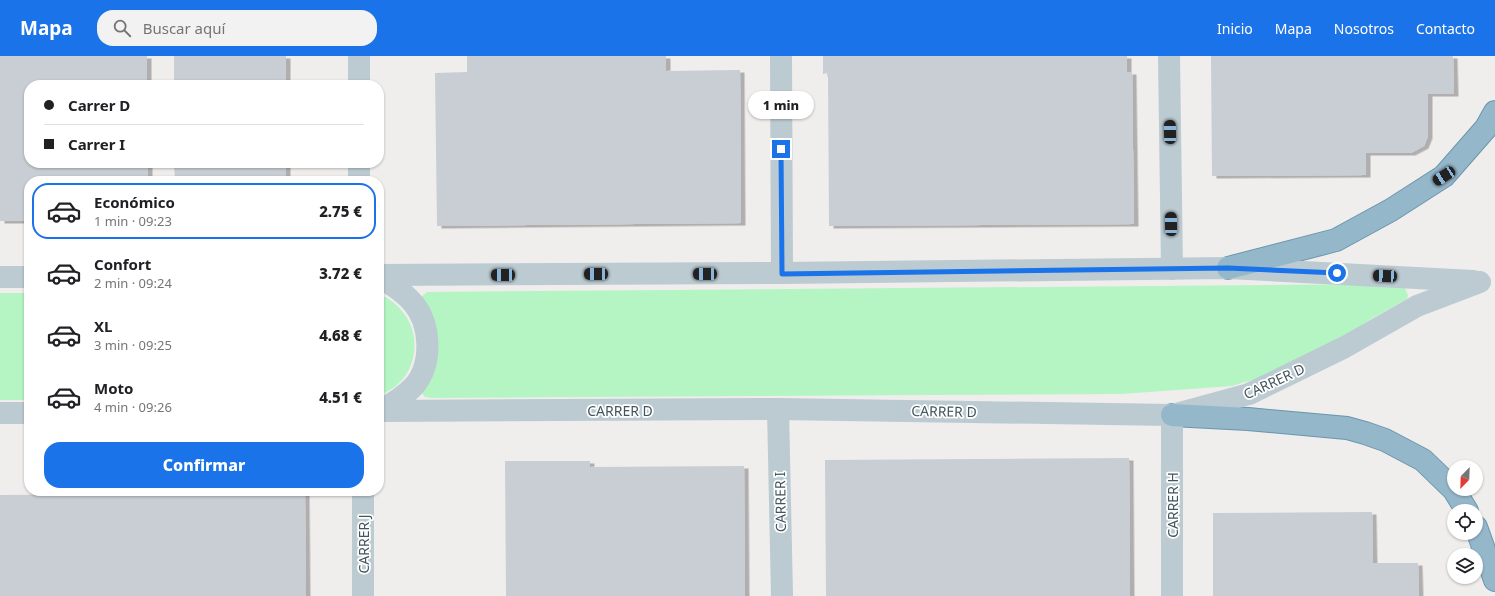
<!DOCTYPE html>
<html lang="es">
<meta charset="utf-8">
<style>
body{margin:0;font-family:"Noto Sans",sans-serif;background:#f2f2f2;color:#202124;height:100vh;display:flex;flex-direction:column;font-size:15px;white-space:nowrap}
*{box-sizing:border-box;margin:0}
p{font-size:13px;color:#757577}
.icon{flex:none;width:22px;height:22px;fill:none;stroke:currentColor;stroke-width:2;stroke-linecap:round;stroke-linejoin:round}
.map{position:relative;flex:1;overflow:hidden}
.side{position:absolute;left:24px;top:120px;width:360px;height:320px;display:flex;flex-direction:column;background:#fff;border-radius:16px;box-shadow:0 1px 3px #0004}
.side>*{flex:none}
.hud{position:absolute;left:24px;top:24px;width:360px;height:88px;border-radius:16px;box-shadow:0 1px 3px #0004;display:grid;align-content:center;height:88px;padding:0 20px;background:#fff}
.needle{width:26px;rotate:203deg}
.controls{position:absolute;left:1447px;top:404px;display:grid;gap:8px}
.controls a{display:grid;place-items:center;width:36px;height:36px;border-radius:50%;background:#fff;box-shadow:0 1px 3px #0004;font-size:20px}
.end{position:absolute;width:18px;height:18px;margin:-9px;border:5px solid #1a73e8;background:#fff;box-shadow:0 0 0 2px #fff}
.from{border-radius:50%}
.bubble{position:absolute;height:28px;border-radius:14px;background:#fff;box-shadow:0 1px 3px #0004;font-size:13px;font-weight:800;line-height:28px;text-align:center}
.car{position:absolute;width:12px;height:24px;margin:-12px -6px;border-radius:5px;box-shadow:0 0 3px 1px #0007;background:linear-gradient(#222 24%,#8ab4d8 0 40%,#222 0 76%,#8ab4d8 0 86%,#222 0)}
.hud b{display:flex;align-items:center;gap:14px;height:38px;font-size:15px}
.hud b+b{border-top:1px solid #e0e0e0}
.hud i{width:10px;height:10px;background:#202124}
ul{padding:7px 0 0;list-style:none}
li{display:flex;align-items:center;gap:12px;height:56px;margin:0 8px 6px;padding:0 12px;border:2px solid transparent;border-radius:16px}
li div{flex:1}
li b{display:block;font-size:15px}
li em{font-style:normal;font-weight:800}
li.active{border-color:#1a73e8}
li>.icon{width:36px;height:36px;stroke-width:1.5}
.button{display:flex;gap:8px;margin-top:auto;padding:8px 20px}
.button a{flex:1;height:46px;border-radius:16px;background:#1a73e8;color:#fff;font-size:16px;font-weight:800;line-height:46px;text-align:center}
header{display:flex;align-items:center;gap:24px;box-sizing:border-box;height:56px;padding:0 20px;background:#1a73e8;color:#fff}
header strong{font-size:19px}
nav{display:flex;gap:22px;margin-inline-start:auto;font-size:14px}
.search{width:280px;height:36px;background:#f2f2f2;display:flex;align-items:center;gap:10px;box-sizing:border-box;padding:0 14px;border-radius:16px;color:#757577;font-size:15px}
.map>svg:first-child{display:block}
.green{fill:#b5f4c3}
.building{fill:#c8ced3;filter:url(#shadow)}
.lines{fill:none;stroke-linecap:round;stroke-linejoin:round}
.trunk-casing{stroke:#6996ae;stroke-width:24}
.minor{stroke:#bbcbd1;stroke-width:22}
.trunk{stroke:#94b7ca;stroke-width:22}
.route{stroke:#1a73e8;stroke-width:5}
.labels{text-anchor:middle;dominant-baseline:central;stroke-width:3.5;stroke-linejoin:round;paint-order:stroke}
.street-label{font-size:14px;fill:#43555d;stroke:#fff}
</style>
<header>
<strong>Mapa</strong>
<div class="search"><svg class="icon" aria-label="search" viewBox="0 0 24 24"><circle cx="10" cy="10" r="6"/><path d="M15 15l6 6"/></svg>Buscar aquí</div>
<nav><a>Inicio</a><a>Mapa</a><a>Nosotros</a><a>Contacto</a></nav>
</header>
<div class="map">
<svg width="1495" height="540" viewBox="0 0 1495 540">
<defs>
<filter id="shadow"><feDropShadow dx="4.5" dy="2.5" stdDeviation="0" flood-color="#0004"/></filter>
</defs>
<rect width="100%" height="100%" fill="#f0eded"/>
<g class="green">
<path d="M1396,228L1404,230L1408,239L1407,243L1371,263L1325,294L1265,320L1232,330L1121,338L431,342L425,341L422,337V240L427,236Z"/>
<rect x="0" y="237" width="29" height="107"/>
<path d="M379,239C388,241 396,248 401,254C426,282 415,328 379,339Z"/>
</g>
<g class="building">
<path d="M0,0H147V29H29V107H148V125H29V165H0Z"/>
<rect x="174" y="0" width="112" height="29"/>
<path d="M467,0H666V15L740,14L741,167L437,170L435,17L467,16Z"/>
<path d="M823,0H1127V16H1132L1134,168L829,170L828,17L823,18Z"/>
<path d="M1211,0H1453L1454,38H1428V80L1424,90L1411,97H1366V119L1212,120Z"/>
<path d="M174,107H286V125H175Z"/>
<path d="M1129,402L1130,540H826L825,404Z"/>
<path d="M505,405H590V411L744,410L745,540H506Z"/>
<path d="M305,437L306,540H0V439Z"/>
<path d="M1372,456L1373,507H1418L1419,540H1213V457Z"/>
</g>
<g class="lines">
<defs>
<g id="trunk">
<path d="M1228,212L1336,184L1391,154L1444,120L1486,72L1495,56"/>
<path d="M1172,359L1248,363L1347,372L1365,377L1385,384L1423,404L1454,434L1467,455"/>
<path d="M1476,471L1495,524"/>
</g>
</defs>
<use href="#trunk" class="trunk-casing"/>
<g class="minor">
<path d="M359,0V29"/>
<path d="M781,0L782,217"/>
<path d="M1169,0L1172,213"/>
<path d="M359,107V125"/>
<path d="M379,219L782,217L1228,212L1473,225"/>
<path d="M0,221H29"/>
<path d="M379,221C391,228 404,236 413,247C431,268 433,308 414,330C404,341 392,348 379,355"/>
<path d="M778,353L782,540"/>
<path d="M379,355L778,353L1172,359L1249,338L1345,291L1417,250L1480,226"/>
<path d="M0,357H29"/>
<path d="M363,540V435"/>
<path d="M1172,540V359"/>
</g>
<use href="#trunk" class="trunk"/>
</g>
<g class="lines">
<path class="route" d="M781,93L782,218L1228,212L1337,217"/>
</g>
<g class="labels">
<g class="street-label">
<text transform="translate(1274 325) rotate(-25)">CARRER D</text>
<text x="620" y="354">CARRER D</text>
<text transform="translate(944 355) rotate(1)">CARRER D</text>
<text transform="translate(780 446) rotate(-91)">CARRER I</text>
<text transform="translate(1172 449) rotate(-90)">CARRER H</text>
<text transform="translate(363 488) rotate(-90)">CARRER J</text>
</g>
</g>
</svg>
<div class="controls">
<a><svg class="needle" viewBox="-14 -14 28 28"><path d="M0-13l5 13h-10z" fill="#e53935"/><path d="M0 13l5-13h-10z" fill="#757577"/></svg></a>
<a><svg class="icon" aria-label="locate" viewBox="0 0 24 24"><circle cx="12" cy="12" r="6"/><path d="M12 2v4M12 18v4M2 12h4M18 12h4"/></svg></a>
<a><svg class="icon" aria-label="layers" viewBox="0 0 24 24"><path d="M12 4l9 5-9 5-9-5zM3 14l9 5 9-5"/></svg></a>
</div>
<i class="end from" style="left:1337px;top:217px"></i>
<i class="end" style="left:781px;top:93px"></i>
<div class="bubble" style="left:748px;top:35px;width:66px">1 min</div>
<i class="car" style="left:1170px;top:76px;rotate:359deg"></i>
<i class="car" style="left:1444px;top:120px;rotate:237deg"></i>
<i class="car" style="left:1171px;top:168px;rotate:359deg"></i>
<i class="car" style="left:596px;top:218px;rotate:270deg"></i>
<i class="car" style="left:705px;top:218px;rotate:270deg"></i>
<i class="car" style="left:503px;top:219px;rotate:270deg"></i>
<i class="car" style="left:1385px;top:220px;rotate:273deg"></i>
<div class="hud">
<b><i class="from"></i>Carrer D</b>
<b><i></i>Carrer I</b>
</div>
<section class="side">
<ul>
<li class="active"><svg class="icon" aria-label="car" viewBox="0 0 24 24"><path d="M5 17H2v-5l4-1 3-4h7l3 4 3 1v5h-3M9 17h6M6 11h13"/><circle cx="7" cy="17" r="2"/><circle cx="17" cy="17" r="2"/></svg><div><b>Económico</b><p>1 min · 09:23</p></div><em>2.75 €</em></li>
<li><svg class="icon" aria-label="car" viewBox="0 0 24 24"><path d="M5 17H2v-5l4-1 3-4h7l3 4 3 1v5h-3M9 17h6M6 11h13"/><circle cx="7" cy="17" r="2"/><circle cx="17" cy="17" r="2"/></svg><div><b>Confort</b><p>2 min · 09:24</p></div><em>3.72 €</em></li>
<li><svg class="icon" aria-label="car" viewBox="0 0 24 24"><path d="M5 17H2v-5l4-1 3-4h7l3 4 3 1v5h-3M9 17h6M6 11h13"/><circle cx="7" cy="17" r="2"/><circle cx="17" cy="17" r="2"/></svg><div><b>XL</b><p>3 min · 09:25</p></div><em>4.68 €</em></li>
<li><svg class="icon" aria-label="car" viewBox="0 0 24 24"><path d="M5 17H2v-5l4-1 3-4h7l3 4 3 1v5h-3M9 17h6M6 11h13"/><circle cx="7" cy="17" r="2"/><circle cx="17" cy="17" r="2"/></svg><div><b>Moto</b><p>4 min · 09:26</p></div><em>4.51 €</em></li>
</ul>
<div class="button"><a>Confirmar</a></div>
</section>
</div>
